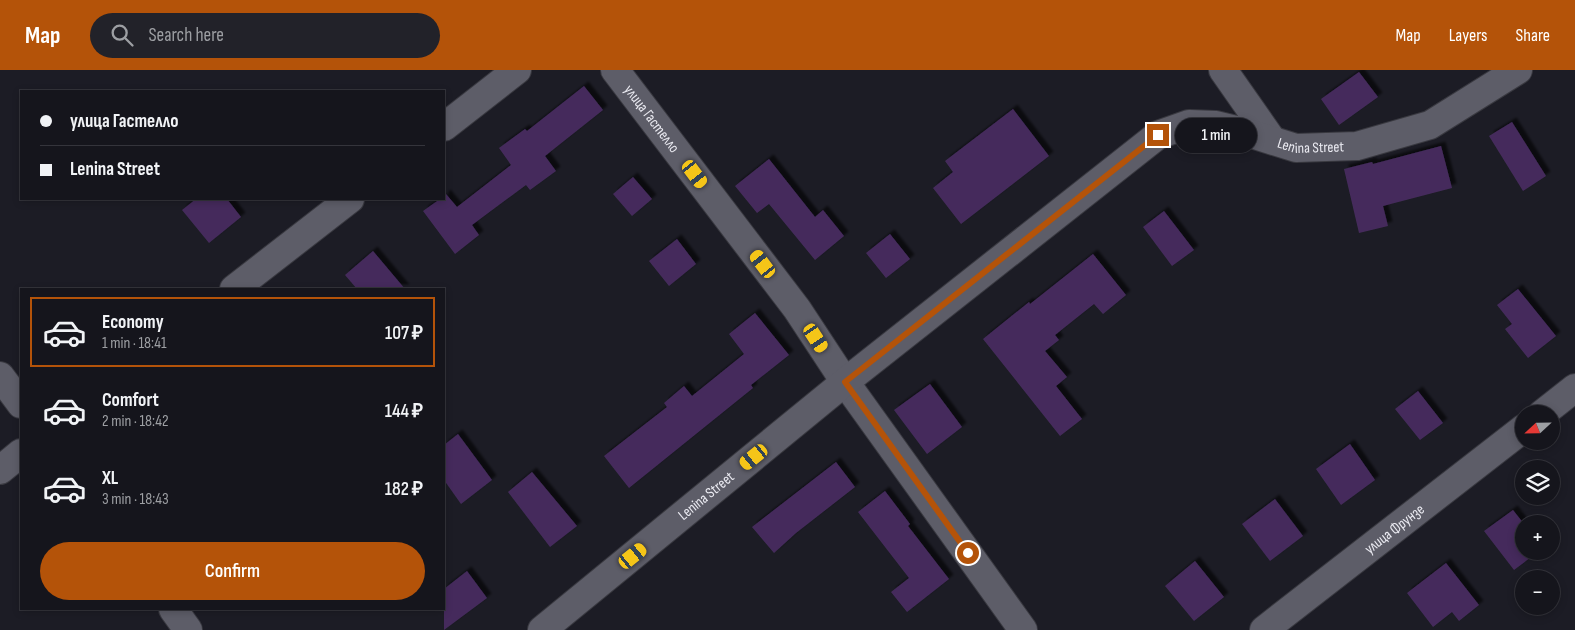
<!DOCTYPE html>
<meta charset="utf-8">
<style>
body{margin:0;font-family:"Sofia Sans Condensed",sans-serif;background:#222229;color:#f1f3f6;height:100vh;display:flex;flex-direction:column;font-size:19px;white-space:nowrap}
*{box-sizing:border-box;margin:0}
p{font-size:16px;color:#9d9fa3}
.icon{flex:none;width:28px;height:28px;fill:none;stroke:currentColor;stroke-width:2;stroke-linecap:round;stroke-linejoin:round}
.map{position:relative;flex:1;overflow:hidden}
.sheet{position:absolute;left:20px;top:218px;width:425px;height:322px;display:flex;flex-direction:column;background:#15151c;border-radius:0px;box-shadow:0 2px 8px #0003,0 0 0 1px #34343b}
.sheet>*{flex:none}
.banner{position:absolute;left:20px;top:20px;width:425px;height:110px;border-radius:0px;box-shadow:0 2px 8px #0003,0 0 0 1px #34343b;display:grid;align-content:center;height:110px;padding:0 20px;background:#15151c}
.needle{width:32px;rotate:248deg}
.fabs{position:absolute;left:1515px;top:335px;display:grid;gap:10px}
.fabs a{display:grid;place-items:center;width:45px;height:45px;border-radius:50%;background:#15151c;box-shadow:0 2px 8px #0003,0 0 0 1px #34343b;font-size:25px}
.end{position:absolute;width:22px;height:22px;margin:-11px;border:6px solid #b45309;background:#fff;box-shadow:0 0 0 2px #fff}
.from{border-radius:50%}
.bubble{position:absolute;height:35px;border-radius:18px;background:#15151c;box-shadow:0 2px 8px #0003,0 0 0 1px #34343b;font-size:16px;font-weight:600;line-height:35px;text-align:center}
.car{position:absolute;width:15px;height:30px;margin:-15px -8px;border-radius:6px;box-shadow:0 0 4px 1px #0007;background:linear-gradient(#f5c518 24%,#345 0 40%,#f5c518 0 76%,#345 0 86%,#f5c518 0)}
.banner b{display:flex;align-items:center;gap:18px;height:48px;font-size:19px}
.banner b+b{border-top:1px solid #34343b}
.banner i{width:12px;height:12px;background:#f1f3f6}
ul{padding:9px 0 0;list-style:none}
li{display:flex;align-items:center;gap:15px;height:70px;margin:0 10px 8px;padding:0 10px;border:2px solid transparent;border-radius:0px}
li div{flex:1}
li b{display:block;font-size:19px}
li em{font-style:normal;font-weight:600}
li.selected{border-color:#b45309}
li>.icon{width:45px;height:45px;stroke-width:1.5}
.action{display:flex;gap:10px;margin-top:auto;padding:10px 20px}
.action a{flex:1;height:58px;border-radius:30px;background:#b45309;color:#fff;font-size:20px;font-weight:600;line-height:58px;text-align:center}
header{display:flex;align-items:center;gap:30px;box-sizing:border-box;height:70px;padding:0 25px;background:#b45309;color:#fff}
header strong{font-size:24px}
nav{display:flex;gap:28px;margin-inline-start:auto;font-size:18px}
.search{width:350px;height:45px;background:#222229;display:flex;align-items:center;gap:12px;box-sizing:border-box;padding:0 18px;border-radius:28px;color:#9d9fa3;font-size:19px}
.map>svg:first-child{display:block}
.building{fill:#452c5c;filter:url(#shadow)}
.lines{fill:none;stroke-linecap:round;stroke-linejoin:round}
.minor-casing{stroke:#393940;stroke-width:30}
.tertiary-casing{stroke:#393940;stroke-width:30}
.minor{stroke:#5d5d68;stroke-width:28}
.tertiary{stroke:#5d5d68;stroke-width:28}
.route{stroke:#b45309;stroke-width:6}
.labels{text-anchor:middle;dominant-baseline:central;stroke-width:4;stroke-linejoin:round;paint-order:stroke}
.street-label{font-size:15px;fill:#ebebf2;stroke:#07070b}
</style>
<header>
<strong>Map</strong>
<div class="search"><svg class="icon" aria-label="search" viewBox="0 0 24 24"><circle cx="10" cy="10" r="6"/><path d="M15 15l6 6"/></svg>Search here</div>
<nav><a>Map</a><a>Layers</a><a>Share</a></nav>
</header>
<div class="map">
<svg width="1575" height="560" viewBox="0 0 1575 560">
<defs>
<filter id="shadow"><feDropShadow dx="4.5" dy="-4.5" stdDeviation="1" flood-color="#0009"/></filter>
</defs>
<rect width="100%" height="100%" fill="#1c1c25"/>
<g class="building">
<path d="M1359,2L1378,27L1339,55L1321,29Z"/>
<path d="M584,16L603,40L545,86L556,101L530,120L526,115L472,155L479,165L455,184L423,141L440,129H444V126L446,124L457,137L511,95L499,78L525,59L527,61Z"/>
<path d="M1013,39L1049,86L961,154L933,118L953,102L945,91Z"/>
<path d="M1512,52L1546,106L1523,121L1489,66Z"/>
<path d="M1441,76L1452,118L1383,136L1388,156L1359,163L1344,99L1372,92L1373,94Z"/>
<path d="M769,89L815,147L823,140L844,166L815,190L769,134L757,143L735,116Z"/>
<path d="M633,107L652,129L632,146L613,124Z"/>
<path d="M196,129H227L241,147L209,173L182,140Z"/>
<path d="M1164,141L1194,180L1172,196L1143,157Z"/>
<path d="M890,164L910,189L886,208L866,183Z"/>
<path d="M677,169L696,194L669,216L649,191Z"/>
<path d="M373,181L405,219H357L345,205Z"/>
<path d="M1093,184L1126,225L1103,244L1094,234L1055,265L1059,270L1045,281L1067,307L1056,316L1082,349L1060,366L983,269L1029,232L1030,234Z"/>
<path d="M1518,219L1556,266L1528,288L1505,259L1512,254L1497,235Z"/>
<path d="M755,243L789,285L751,315L753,318L629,418L604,386L667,337L664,333L684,316L692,326L744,284L729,264Z"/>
<path d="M930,314L962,357L927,384L894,340Z"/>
<path d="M1418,321L1443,353L1420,370L1395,339Z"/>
<path d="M458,364L492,410L461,434L444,410V375Z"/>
<path d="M1350,374L1375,410L1341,435L1316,399Z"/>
<path d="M836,392L855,417L796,463L774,483L752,457Z"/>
<path d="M532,402L577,456L550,477L508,422Z"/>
<path d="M885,421L910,454L908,456L949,509L907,542L891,522L909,508L858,442Z"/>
<path d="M1275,429L1303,466L1270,491L1242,454Z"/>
<path d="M1513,440L1524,454V481H1539L1514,500L1484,461Z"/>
<path d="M1195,491L1224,527L1194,551L1165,516Z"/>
<path d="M1446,493L1479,535L1459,551L1452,542L1433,557L1407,523Z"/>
<path d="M467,501L487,528L444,560V519Z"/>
</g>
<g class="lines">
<defs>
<g id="minor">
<path id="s1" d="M615,0L797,239L845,312L1023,560"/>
<path d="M1223,0L1272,70"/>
<path d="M444,57L517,0"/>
<path d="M234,219L350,129"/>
<path d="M0,306L21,334"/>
<path d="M0,400L21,383"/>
<path d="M173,539L188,560"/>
<path id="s2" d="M542,560L845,312L1158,65L1189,54L1216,55L1245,62L1296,78L1357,76L1430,55L1518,0"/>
</g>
<g id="tertiary">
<path d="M1542,344L1575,318"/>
<path id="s3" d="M1264,560L1524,358"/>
</g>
</defs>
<use href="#minor" class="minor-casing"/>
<use href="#tertiary" class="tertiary-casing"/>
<use href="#minor" class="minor"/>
<use href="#tertiary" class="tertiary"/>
</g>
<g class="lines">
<path class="route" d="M968,483L845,312L1158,65"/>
</g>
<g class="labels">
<g class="street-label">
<text stroke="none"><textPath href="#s1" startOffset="61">улица Гастелло</textPath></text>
<text stroke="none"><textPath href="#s2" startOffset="948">Lenina Street</textPath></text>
<text stroke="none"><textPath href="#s2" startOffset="212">Lenina Street</textPath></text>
<text stroke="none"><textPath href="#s3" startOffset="165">улица Фрунзе</textPath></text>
</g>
</g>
</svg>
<div class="fabs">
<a><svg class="needle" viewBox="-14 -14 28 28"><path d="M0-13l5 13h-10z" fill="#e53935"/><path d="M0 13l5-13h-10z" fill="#9d9fa3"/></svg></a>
<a><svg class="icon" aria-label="layers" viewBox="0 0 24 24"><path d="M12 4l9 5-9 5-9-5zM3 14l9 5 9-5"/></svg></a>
<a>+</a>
<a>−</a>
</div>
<i class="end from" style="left:968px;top:483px"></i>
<i class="end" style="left:1158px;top:65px"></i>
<div class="bubble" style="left:1175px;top:48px;width:82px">1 min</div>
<i class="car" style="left:695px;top:104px;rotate:143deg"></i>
<i class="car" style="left:763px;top:194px;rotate:323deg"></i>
<i class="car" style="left:816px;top:268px;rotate:147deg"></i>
<i class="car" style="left:754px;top:387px;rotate:231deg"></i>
<i class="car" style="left:633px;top:486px;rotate:51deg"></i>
<div class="banner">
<b><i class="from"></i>улица Гастелло</b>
<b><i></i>Lenina Street</b>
</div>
<section class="sheet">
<ul>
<li class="selected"><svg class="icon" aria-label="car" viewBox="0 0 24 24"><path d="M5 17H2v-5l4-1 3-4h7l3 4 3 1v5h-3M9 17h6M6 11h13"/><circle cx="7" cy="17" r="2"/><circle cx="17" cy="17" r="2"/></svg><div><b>Economy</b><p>1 min · 18:41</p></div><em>107 ₽</em></li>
<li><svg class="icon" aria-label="car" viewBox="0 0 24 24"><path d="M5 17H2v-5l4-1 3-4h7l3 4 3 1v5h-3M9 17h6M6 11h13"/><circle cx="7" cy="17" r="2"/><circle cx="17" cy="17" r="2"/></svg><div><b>Comfort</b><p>2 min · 18:42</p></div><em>144 ₽</em></li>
<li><svg class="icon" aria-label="car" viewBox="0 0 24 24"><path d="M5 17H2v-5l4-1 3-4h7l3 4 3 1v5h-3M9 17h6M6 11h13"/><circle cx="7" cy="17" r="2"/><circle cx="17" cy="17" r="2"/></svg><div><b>XL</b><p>3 min · 18:43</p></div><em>182 ₽</em></li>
</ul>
<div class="action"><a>Confirm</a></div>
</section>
</div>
